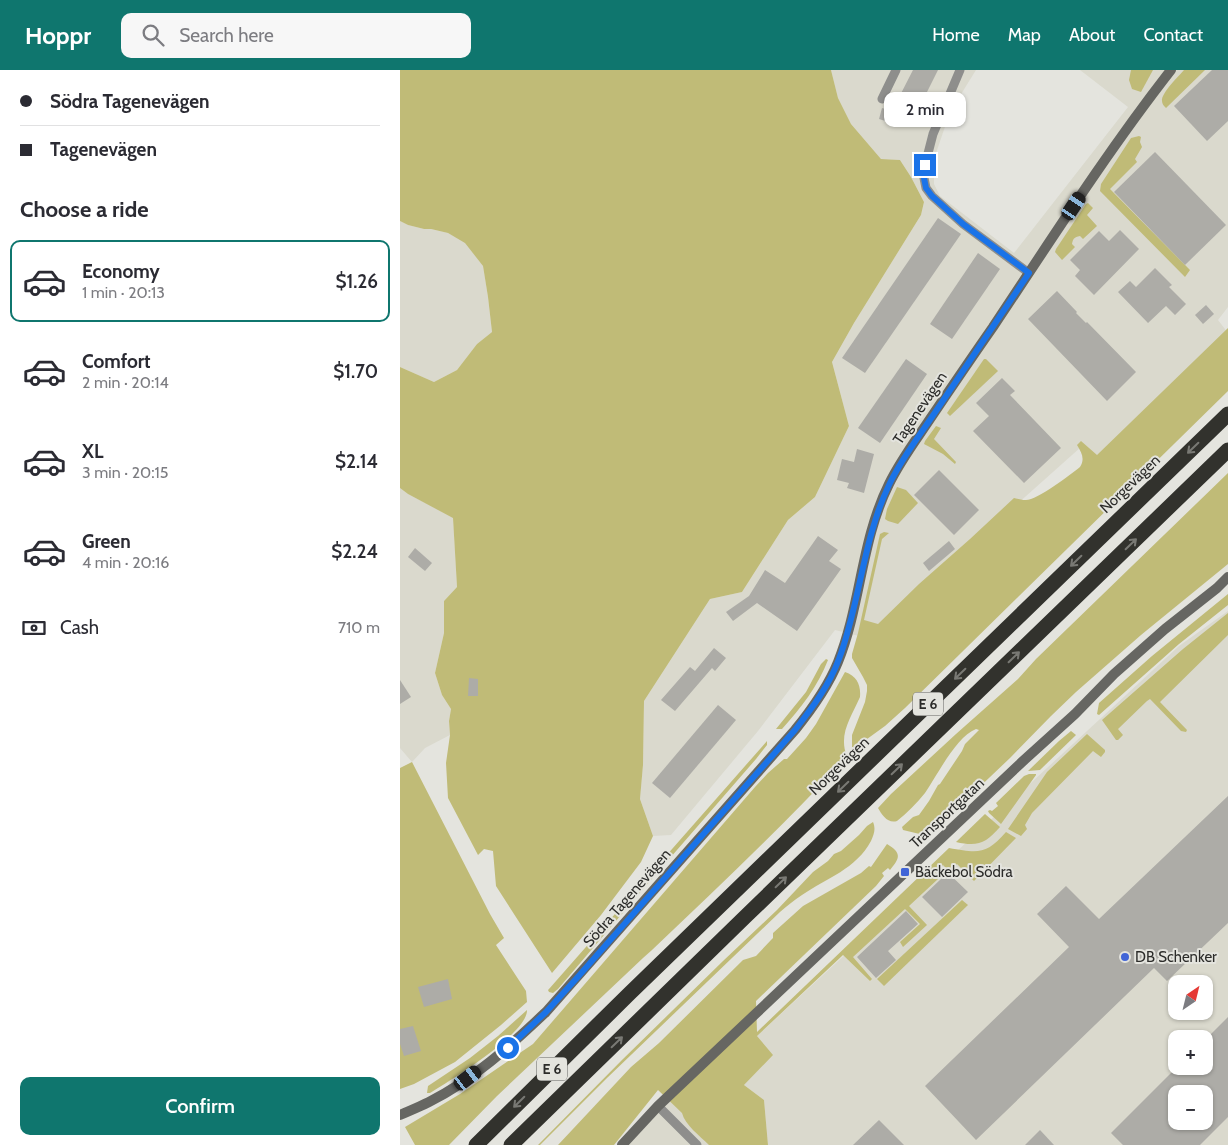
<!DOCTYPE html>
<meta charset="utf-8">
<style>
body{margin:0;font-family:Cabin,sans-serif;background:#f7f7f7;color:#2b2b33;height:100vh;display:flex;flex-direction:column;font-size:19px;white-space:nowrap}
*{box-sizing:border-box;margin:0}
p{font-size:16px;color:#7c7c81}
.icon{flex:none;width:28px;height:28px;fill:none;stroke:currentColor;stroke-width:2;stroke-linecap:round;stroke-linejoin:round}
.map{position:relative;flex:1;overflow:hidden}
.sheet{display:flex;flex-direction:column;background:#fff;width:400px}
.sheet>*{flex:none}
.top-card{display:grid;align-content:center;height:110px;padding:0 20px;background:#fff}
.needle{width:32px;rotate:35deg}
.controls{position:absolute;left:768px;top:905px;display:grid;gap:10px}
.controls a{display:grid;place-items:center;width:45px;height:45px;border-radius:10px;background:#fff;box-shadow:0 1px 4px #0004;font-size:25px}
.end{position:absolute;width:22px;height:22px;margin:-11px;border:6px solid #1a73e8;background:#fff;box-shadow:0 0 0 2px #fff}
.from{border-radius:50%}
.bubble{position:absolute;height:35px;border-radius:10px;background:#fff;box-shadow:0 1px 4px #0004;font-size:16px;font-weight:600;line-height:35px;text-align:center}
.car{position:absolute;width:15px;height:30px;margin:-15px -8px;border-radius:6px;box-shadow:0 0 4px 1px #0007;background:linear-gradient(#222 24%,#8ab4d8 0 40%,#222 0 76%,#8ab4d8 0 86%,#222 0)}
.top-card b{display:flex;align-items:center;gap:18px;height:48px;font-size:19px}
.top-card b+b{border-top:1px solid #e1e1e2}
.top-card i{width:12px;height:12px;background:#2b2b33}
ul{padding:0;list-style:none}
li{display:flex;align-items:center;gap:15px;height:82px;margin:0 10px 8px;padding:0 10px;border:2px solid transparent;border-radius:10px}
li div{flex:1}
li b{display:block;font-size:19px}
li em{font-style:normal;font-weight:600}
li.active{border-color:#0f766e}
li>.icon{width:45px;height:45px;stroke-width:1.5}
h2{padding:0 20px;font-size:22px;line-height:60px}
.pay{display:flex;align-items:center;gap:12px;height:55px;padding:0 20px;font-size:19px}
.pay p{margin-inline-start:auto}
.button{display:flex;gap:10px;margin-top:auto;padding:10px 20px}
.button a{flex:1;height:58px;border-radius:10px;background:#0f766e;color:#fff;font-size:20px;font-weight:600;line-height:58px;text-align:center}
header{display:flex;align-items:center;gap:30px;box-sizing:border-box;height:70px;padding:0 25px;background:#0f766e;color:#fff}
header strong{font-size:24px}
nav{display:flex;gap:28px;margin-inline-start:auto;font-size:18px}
.search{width:350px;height:45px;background:#f7f7f7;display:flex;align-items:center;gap:12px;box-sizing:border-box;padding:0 18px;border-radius:10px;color:#7c7c81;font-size:19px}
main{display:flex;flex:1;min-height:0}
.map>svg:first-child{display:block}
.built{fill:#dad9cd;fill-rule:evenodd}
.green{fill:#c0bb77}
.building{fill:#adaca7;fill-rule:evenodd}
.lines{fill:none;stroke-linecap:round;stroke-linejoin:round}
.street{stroke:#8e8e8c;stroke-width:9}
.secondary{stroke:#666662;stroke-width:10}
.highway{stroke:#32322d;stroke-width:15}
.oneway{stroke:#797974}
.route{stroke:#1a73e8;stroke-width:6}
.poi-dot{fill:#4165d7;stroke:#e4e4de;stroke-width:2}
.labels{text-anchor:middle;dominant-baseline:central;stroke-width:4;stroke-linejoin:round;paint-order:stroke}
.shield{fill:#e4e4de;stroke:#636360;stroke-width:1}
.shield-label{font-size:14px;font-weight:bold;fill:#2c2c2a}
.street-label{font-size:15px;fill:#2c2c2a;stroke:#e4e4de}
.poi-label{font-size:15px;fill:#2c2c2a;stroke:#e4e4de;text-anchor:start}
</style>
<header>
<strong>Hoppr</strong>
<div class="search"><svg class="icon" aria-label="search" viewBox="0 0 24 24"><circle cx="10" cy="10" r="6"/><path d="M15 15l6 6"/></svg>Search here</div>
<nav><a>Home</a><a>Map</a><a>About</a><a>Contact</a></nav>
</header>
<main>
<section class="sheet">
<div class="top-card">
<b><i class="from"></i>Södra Tagenevägen</b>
<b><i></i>Tagenevägen</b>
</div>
<h2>Choose a ride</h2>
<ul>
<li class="active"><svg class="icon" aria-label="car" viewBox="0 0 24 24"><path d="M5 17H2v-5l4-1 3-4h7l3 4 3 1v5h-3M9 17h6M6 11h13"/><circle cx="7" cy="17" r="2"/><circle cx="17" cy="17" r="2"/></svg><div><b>Economy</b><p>1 min · 20:13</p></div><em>$1.26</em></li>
<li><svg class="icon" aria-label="car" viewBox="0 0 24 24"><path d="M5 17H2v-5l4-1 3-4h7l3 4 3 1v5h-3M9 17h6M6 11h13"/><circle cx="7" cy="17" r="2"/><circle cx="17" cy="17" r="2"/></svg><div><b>Comfort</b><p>2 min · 20:14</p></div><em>$1.70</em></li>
<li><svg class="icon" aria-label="car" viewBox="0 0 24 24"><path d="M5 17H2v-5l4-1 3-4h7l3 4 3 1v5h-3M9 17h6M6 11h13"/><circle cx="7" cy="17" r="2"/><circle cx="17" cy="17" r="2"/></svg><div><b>XL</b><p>3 min · 20:15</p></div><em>$2.14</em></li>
<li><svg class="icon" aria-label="car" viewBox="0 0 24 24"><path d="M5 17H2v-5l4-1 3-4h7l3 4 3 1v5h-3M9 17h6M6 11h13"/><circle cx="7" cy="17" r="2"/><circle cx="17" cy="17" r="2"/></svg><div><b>Green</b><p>4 min · 20:16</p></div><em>$2.24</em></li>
</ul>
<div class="pay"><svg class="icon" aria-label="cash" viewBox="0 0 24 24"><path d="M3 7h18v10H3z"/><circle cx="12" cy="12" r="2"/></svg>Cash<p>710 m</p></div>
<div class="button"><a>Confirm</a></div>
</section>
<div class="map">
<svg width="828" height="1075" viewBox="0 0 828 1075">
<rect width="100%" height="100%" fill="#e4e4de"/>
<g class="built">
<path d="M431,0H576L550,42L534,89V114L540,126L614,183L728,37L680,0H828V237L818,250L828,263L694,390L681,377L467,568L435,560L358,661L271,765L253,766L240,729L243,695L244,631L310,529L342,522L388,450L415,427L449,356L432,292L454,253L521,145L524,132L511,107L500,90L481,89L451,54L438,28Z"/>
<path d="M0,151L8,155L24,159H31L48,163L65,172L83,196L88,227L92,262L77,274L57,300L34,312L0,297Z"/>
<path d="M0,418L8,424L53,447L57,517L44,531V563L35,603L42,625L51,639L49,651L50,665L25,678L12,692L0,678Z"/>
<path d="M828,541V1075H368L364,1030L344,1015L372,985L357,966L779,576ZM776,914H804V941H776ZM776,969H804V996H776ZM776,1024H804V1051H776Z"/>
<path d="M269,1029L316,1075H228Z"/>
</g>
<g class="green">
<path d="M0,0H431L438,28L451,54L481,89L500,90L511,107L524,132L521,145L454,253L432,292L449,356L415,427L388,450L342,522L310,529L244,631L243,695L240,729L253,766L241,792L201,845L152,903L96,816L93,781L84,779L78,785L48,728L46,693L50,665L49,651L51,639L42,625L35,603L44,563V531L57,517L53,448L8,424L0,418V297L34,312L57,300L77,274L92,262L88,227L83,196L65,173L48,163L31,159H24L8,155L0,151Z"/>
<path d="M731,0H753L741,22L732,19L729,10Z"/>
<path d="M784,0H805L766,38C764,36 762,34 762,31C761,23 779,6 784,0Z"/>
<path d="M739,66L741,67L740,72L742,77L735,89L737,92L710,119L790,200L785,207L700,121L701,114L731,68Z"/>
<path d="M688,133L693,138L687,145L697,156L683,169L680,166C674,167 673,169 672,174L675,177L662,190L655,182L656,179L686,134Z"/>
<path d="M828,258V321L505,638L485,656L456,677H452V665L465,632L467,621V615L463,607L452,588V584L458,563L480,464L484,462L489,463L482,469L464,550L478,554L519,514L570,469L614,428C618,429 622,430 626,430C637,430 670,405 680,397C685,389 682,383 677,375L681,371L697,385Z"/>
<path d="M584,289H586L598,301L550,346L547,343Z"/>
<path d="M536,356L541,358L534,369L556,392L555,394L543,384L524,374L525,371Z"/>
<path d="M828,403V494L741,565L676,622L651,646L610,688L528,766L503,760L502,757L513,747L519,745L529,731L538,715L540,714L562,681L565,674L579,660L576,659C556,667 538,704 525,723C517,733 507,743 497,751C488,754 482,745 478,738L491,724L556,664L618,609L636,589Z"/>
<path d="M497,417L506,420L518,433L498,454L488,451L485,449L487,439Z"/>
<path d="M828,524V535L779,574L699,645L697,644L699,633L752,586Z"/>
<path d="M828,543V565L760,632L787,660L786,662L781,661L750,629L747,631L718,659L723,665L718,670H716L702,650L783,579Z"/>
<path d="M426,589L428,590C418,616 401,638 382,659H376L406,622L421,594Z"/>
<path d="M445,602C457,606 461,615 460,627C451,648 438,664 447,687C385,754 318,817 252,880L243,888L97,1026L49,1075H15L5,1057L60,1024L133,974L355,717L368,703L384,689H387L406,668L416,654Z"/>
<path d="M671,661L676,665L640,700L628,701L659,671Z"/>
<path d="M687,664L705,680V682L701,687L693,681L632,743L625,755L627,759L621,766L608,759L647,702Z"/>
<path d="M367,671V675L356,689L244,818L158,919L153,923L149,922L148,920L149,919Z"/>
<path d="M12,692L90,844L104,868L96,875L126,921L127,932L101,955L55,992L14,1014L0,1019V698Z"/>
<path d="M629,704H636V705L601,754L589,743L588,741L590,740L592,741L598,736L596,733L622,708L624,706Z"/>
<path d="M585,744L600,757C586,773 578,777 556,772Z"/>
<path d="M473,752C476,759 474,764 471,771C456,799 427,808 402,825C394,830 387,836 380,842L207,1008L140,1075H138L222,990L323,891L377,840L413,802L428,791L434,784L441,781L459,765L467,756Z"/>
<path d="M606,762L616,768L574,811L557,794L549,801L543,795L534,804L538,809L509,836L527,855L503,877L500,872L520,854L505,839L453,887L472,909L470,911L443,885L357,966L373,985L344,1015L364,1030L368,1075H309C300,1066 285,1055 282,1043L258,1020L214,1075H158L231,997L259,973L343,890L356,886L371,870L373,868V863L403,836L461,803L469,796L471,797L487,774C502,783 500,788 490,800L488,798L482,803L484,806L476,816L356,931L357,962L549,778C578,783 586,785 606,762Z"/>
<path d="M562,830L568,835L484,916L477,909Z"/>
<path d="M127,940C128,963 50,1011 30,1023H27L28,1016L70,988L98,966Z"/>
</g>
<g class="building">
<path d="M513,0H538L516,44L503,38L498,55L479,49L482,38L492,41Z"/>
<path d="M812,0H828V51L807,71L774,36Z"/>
<path d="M755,82L826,155L785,195L714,122Z"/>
<path d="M538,148L561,164L465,303L442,288Z"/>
<path d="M720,160L739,179L694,225L675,206L680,200L670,190L699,161L709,171Z"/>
<path d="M578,183L600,199L552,269L530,254Z"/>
<path d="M755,198L772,215L769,217L786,234L775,245L766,236L748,253L718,222L730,211L736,217Z"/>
<path d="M657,221L677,242L676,243L686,253L687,252L736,302L707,331L628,249Z"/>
<path d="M806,235L814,244L803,254L795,245Z"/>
<path d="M506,289L527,304L480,373L458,358Z"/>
<path d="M602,308L615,321L610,325L661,378L624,413L573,361L589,346L576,333Z"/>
<path d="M457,379L474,384L464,423L447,418L449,413L437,410L442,389L454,392Z"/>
<path d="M539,400L579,440L554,465L514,425Z"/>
<path d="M418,466L438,480L429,491L441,499L397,561L357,533L333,551L326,542L349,526L365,500L385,513Z"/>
<path d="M549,471L555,479L529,501L523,493Z"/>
<path d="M15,478L32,493L25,501L8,487Z"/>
<path d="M314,578L326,588L315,601L312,598L275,641L261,630L290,597L295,601Z"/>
<path d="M69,608L78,609V626H68Z"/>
<path d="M0,610L11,627L0,634Z"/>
<path d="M318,635L336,650L270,728L252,713Z"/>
<path d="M828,726V853L767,911L754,898L576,1070L525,1016L669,877L637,844L666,816L699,849Z"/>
<path d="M543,798L568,822L542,847L522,827L541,809L536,804Z"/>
<path d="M506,841L518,854L488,881L496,890L476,908L457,887Z"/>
<path d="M48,909L52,929L24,937L18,917Z"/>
<path d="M828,947V1047L800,1075H723L711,1063L778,996H804V971ZM776,1024H804V1051H776Z"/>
<path d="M13,956L21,981L4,986L0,974V959Z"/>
<path d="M479,1050L504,1075H453Z"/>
<path d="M640,1060L654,1075H625Z"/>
</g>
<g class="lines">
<g class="street">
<path d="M560,0L533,64L525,95L524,108L526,118L532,126L563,154L629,203"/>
<path d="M482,29L496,0"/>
<path d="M258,1036L297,1075"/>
</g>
<g class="secondary">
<path d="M0,1045C9,1041 19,1037 29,1032C73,1010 110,976 146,942L395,660C412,639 428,617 438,592C461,535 461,470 489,414C500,391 516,370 530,349C551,318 572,287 593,257C651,170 707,82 771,0"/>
<path d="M222,1075L258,1036L622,692L675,644L714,604L765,559L817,518L828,507"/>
</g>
<g class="highway">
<path d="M76,1075L229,924L828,344"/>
<path d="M111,1075L346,846L828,380"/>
</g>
</g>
<defs><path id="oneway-shaft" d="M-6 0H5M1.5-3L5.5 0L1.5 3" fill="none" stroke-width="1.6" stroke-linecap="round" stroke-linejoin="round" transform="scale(1.25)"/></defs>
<g class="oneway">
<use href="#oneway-shaft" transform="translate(793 378) rotate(136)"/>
<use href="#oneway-shaft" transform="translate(731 474) rotate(-44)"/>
<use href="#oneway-shaft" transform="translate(676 491) rotate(136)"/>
<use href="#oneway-shaft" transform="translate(614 587) rotate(-44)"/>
<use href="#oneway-shaft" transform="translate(560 604) rotate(136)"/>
<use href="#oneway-shaft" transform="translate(497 699) rotate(-44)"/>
<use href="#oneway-shaft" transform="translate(443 717) rotate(136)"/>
<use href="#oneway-shaft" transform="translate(381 812) rotate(-44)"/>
<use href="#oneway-shaft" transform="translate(217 972) rotate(-44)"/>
<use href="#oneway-shaft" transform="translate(119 1032) rotate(135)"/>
</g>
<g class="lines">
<path class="route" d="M108,978L146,942L176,909L395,660C412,638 429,616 439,589C460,533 463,469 489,415C501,389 520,365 536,341C567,295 598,249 629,203L563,154L532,126L526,118L524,108L525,95"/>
</g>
<g class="poi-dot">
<rect x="500" y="797" width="10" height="10" rx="2.5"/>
<circle cx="725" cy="887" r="5"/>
</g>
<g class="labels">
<g class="shield">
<rect x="513" y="622.5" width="30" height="23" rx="4"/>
<rect x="137" y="987.5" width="30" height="23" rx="4"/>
</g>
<g class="shield-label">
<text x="528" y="634">E 6</text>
<text x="152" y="999">E 6</text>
</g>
<g class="street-label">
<text transform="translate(520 338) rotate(-56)">Tagenevägen</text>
<text transform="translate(730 414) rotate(-44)">Norgevägen</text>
<text transform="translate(439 696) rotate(-44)">Norgevägen</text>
<text transform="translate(547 743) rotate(-43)">Transportgatan</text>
<text transform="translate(227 828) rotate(-49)">Södra Tagenevägen</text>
</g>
<g class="poi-label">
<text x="515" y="802">Bäckebol Södra</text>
<text x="735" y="887">DB Schenker</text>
</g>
</g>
</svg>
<div class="controls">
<a><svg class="needle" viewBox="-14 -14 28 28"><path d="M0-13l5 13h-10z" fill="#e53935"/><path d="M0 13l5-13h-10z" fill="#7c7c81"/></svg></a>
<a>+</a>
<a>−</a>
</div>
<i class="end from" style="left:108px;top:978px"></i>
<i class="end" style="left:525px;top:95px"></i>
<div class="bubble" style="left:484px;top:22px;width:82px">2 min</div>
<i class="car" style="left:674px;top:136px;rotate:34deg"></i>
<i class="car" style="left:68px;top:1008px;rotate:53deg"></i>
</div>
</main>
